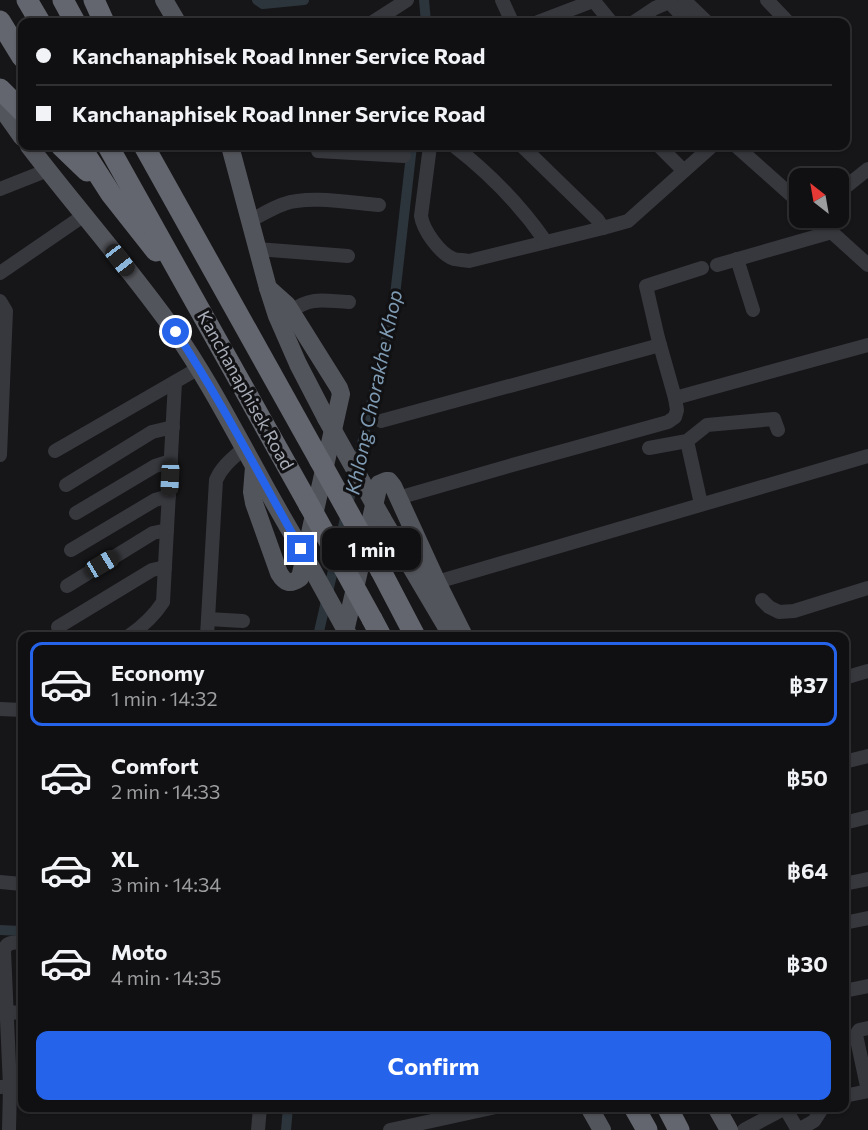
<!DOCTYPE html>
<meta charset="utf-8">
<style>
body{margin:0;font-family:Commissioner,sans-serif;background:#1e1e20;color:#f1f3f6;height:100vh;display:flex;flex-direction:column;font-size:22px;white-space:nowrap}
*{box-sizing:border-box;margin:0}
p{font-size:20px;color:#9c9d9f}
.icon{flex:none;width:33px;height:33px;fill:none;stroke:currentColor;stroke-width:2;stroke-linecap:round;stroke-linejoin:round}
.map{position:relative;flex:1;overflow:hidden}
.drawer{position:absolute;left:18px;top:632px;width:831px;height:480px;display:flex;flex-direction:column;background:#101012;border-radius:12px;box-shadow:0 2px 4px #0004,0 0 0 2px #303032}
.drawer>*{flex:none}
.hud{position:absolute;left:18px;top:18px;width:832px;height:132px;border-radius:12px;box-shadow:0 2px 4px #0004,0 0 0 2px #303032;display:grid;align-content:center;height:132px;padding:0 18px;background:#101012}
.needle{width:39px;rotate:329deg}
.tools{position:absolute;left:789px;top:168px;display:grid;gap:12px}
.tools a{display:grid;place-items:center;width:60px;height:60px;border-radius:12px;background:#101012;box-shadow:0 2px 4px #0004,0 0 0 2px #303032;font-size:30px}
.end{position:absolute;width:27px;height:27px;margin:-14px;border:8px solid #2563eb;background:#fff;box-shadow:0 0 0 3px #fff}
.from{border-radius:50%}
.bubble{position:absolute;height:42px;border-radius:12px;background:#101012;box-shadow:0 2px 4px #0004,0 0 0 2px #303032;font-size:20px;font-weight:700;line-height:42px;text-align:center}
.car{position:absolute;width:18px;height:36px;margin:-18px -9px;border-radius:8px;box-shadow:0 0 4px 2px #0007;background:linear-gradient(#222 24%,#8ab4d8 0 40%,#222 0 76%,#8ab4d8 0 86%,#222 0)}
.hud b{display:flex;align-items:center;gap:21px;height:57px;font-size:22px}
.hud b+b{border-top:2px solid #303032}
.hud i{width:15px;height:15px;background:#f1f3f6}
ul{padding:10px 0 0;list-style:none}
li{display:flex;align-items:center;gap:18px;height:84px;margin:0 12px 9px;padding:0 6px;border:3px solid transparent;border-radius:12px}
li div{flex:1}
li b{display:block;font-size:22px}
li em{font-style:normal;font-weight:700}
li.active{border-color:#2563eb}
li>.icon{width:54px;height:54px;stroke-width:1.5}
.primary-button{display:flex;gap:12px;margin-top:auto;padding:12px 18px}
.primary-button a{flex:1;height:69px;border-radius:12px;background:#2563eb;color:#fff;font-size:24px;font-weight:700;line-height:69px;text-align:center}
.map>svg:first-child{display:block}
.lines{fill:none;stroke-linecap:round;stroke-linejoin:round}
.canal{stroke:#2c353c;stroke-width:10}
.minor{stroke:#37383d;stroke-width:14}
.major{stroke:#53555c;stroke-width:18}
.highway{stroke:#63666e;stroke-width:21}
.major-bridge{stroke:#53555c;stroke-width:18}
.highway-bridge{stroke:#63666e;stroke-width:21}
.route{stroke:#2563eb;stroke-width:8}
.labels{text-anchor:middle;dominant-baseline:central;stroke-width:6;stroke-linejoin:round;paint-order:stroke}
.street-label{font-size:18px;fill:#a8adb8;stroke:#111113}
.water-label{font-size:20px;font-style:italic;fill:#7f9bb3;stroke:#111113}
</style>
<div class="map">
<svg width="868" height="1130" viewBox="0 0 868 1130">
<rect width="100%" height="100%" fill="#161618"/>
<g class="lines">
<g class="canal">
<path d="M257,0L263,4L304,0"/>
<path d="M424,0L426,22"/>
<path d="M318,636L394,304L412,146"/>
<path d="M0,930L22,931"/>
<path d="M286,1130L288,1107"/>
</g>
<g class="minor">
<path d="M502,0L512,22"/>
<path d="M593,0L611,22"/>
<path d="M684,0L707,22"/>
<path d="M767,0L788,22"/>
<path d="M373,22L407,0"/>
<path d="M538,22L593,1"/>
<path d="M634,22L655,8L669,2L688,22"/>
<path d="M430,146L421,216C423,230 440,254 454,259C459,260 464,260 469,261L603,228L597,219L522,146"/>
<path d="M454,146C489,173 521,206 546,242"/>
<path d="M659,146L683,170"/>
<path d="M736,146L800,203"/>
<path d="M318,151L404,156"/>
<path d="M0,189L48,170"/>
<path d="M838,193L868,169"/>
<path d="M816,218L868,265"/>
<path d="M250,221C261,215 272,208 284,204C309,195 352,203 379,205"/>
<path d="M603,228L628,221L712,146"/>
<path d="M257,249L348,256"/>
<path d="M737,259L753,310"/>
<path d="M717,265L832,232"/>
<path d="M0,273L83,216"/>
<path d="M0,301L6,311L0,455"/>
<path d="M291,311C312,296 324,301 349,302"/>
<path d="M675,398L868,345"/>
<path d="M381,421L660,345"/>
<path d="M687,441L701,504"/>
<path d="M649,448L687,441L707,425L774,419L778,430"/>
<path d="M55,451L199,368"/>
<path d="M66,485L152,432L173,427"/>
<path d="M398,498L516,464L668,422L675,417L677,410L675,398L658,338L646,286L702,268"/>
<path d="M76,513L155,466L171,461"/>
<path d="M71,550L155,500L169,496"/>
<path d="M437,582L868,456"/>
<path d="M67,586L153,533L167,530"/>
<path d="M762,600L769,607L779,612L794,611L868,588"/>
<path d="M208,619L243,621"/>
<path d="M58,627L152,570L165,567"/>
<path d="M129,636C143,626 154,616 163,602L175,382"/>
<path d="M207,636L216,480C222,466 233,458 244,448"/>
<path d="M844,678L868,671"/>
<path d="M0,709L22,710"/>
<path d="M844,762L868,756"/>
<path d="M844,823L868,817"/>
<path d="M0,882L22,884"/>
<path d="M844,884L868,879"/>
<path d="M844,923L868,918"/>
<path d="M844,991L868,986"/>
<path d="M6,1012L22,1013"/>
<path d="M868,1028L859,1030L856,1035L868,1091"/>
<path d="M0,1087L22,1086"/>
<path d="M844,1096L868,1091"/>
<path d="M785,1108L798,1130L814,1121L823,1107"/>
<path d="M9,1130L10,1087L4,951C6,942 13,942 22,943"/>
<path d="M258,1130L260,1107"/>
<path d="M390,1130L496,1107"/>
<path d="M744,1130L787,1107"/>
</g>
<g class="major">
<path d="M164,0L177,22"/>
<path d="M0,106L22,137"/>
<path d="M29,146C77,209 130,268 175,332C205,375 229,421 254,466C269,494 285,522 301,549"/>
<path d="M230,146L268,288L277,316L298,364L326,418"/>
<path d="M254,467L252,492L254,503L279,573C285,583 290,585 300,578L341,394L339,388L287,305L268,288"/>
<path d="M382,518L450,633"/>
<path d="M344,636L379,484L386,481H389L393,486L437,582L464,636"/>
<path d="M589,1107L602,1130"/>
<path d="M716,1107L729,1130"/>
</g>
<g class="highway">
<path d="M27,0L40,22"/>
<path d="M63,0L75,22"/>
<path d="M94,0L104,22"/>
<path d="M0,21L22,57"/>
<path d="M0,89L22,111"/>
<path d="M61,146L87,171"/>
<path d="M80,146L111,194L156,251"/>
<path d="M108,146L309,505"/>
<path d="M144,146L320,461"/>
<path d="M381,571L415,636"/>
<path d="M372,619L381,636"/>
<path d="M634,1107L647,1130"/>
<path d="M667,1107L679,1130"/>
</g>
<g class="major-bridge">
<path d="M326,418L382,518"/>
<path d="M301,549L349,636"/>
</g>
<g class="highway-bridge">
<path d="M320,461L381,571"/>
<path d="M309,505L372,619"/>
</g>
</g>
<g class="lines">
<path class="route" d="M176,332C222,402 260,477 301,549"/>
</g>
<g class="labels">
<g class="street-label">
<text transform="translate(246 390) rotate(61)">Kanchanaphisek Road</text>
</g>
<g class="water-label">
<text transform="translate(373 392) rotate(-78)">Khlong Chorakhe Khop</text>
</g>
</g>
</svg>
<div class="tools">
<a><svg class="needle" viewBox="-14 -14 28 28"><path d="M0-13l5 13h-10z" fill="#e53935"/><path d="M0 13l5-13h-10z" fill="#9c9d9f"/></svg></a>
</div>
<i class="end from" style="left:176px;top:332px"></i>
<i class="end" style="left:301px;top:549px"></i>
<div class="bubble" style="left:322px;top:528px;width:99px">1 min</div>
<i class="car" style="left:120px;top:260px;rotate:142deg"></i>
<i class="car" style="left:170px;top:478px;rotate:183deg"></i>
<i class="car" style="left:102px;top:564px;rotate:59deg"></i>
<div class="hud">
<b><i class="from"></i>Kanchanaphisek Road Inner Service Road</b>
<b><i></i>Kanchanaphisek Road Inner Service Road</b>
</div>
<section class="drawer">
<ul>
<li class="active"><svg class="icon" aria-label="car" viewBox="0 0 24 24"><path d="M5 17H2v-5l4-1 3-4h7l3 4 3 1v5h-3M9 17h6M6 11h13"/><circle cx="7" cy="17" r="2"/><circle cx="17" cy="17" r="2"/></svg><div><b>Economy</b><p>1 min · 14:32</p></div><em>฿37</em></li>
<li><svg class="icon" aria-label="car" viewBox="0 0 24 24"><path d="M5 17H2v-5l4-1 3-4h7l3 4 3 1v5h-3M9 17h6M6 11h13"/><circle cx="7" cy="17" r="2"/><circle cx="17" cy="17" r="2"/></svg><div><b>Comfort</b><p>2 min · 14:33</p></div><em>฿50</em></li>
<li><svg class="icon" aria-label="car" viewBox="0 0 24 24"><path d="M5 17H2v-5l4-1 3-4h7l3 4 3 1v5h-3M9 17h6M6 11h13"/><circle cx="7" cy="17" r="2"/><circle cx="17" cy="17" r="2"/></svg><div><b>XL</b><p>3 min · 14:34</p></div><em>฿64</em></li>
<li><svg class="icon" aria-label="car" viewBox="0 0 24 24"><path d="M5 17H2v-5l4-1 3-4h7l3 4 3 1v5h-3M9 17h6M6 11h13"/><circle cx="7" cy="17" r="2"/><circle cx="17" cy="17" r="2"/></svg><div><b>Moto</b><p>4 min · 14:35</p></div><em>฿30</em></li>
</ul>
<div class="primary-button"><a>Confirm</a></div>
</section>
</div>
